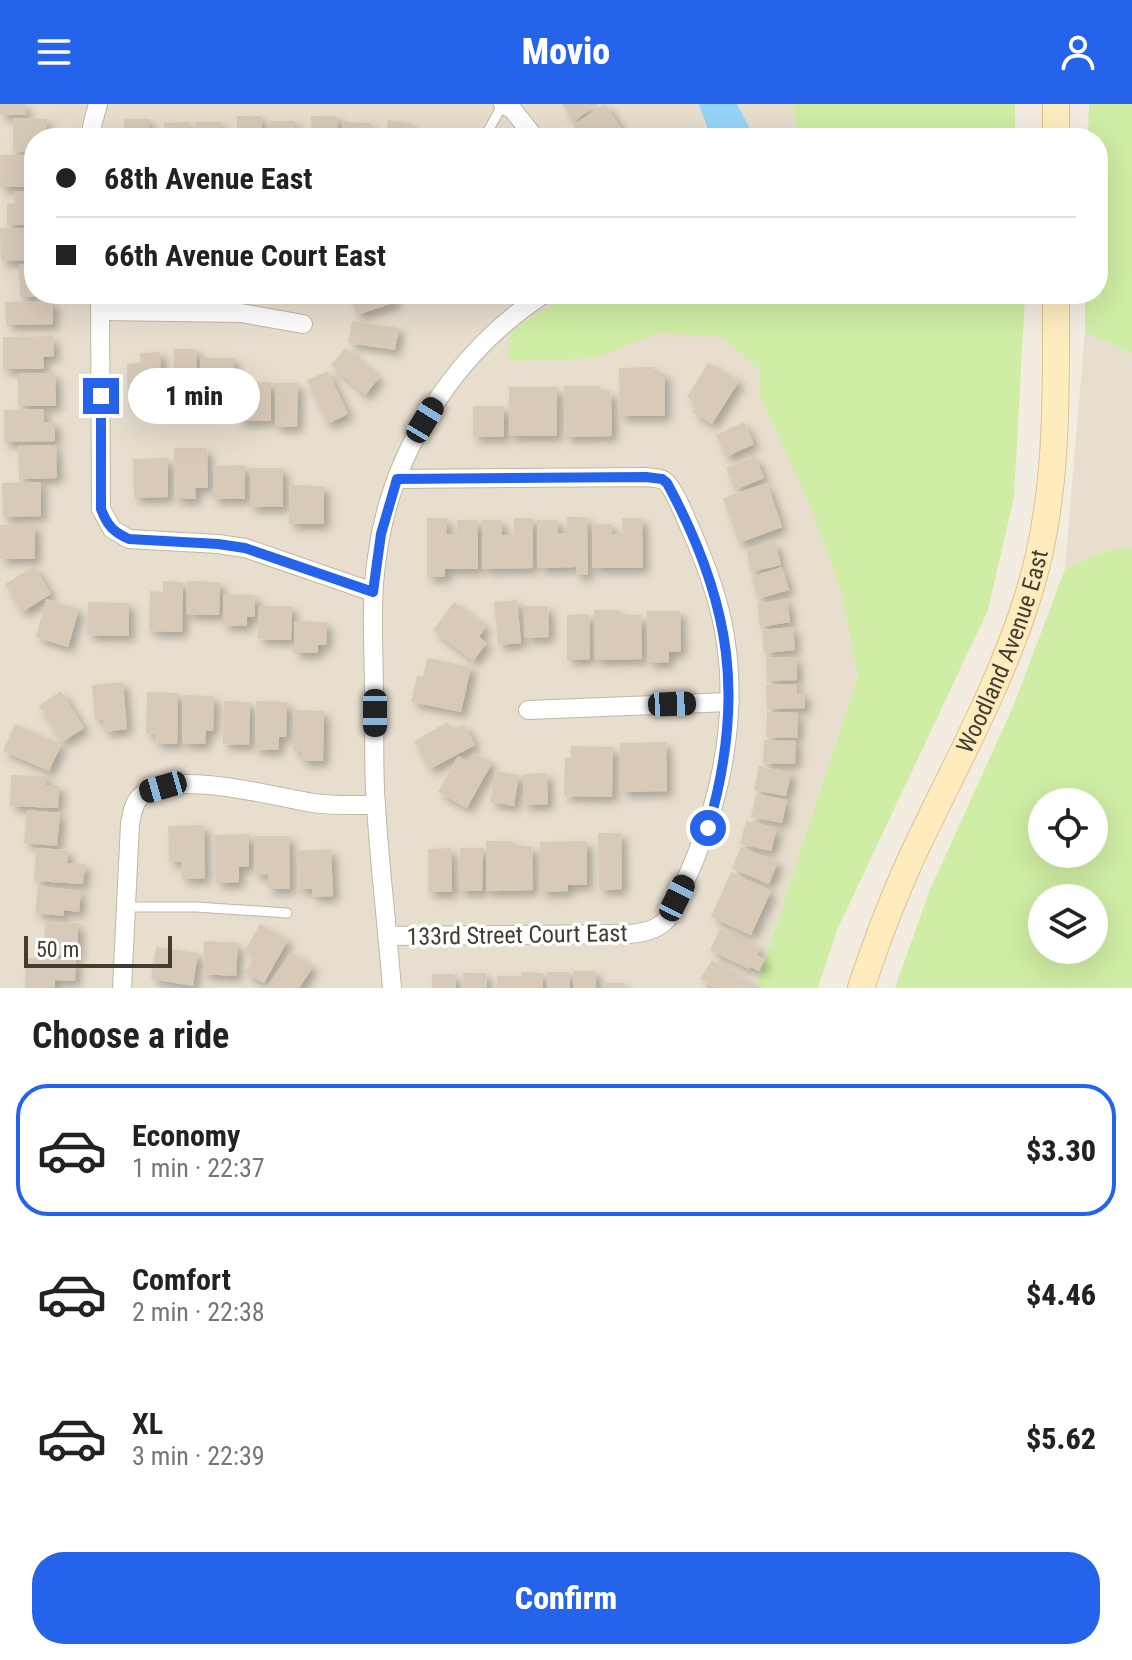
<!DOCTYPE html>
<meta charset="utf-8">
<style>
body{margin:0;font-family:"Roboto Condensed",sans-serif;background:#f6f6f6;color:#222;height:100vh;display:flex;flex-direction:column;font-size:30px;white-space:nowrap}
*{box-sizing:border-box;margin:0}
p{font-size:26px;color:#767676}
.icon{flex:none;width:44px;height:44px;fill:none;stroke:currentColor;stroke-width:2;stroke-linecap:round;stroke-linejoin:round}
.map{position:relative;height:884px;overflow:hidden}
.drawer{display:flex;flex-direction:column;background:#fff;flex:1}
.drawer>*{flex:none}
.hud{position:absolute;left:24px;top:24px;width:1084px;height:176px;border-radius:32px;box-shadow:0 8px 32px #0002;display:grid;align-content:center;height:176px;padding:0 32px;background:#fff}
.controls{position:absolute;left:1028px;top:684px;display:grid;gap:16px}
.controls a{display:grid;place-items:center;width:80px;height:80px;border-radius:50%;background:#fff;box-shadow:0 8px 32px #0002;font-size:40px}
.scale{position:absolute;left:24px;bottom:20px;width:148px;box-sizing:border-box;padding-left:8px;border:4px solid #443c31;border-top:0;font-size:22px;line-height:28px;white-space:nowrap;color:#443c31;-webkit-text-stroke:6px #fff;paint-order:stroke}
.end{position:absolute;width:36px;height:36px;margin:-18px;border:10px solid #2563eb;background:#fff;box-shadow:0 0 0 4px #fff}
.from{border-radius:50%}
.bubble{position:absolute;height:56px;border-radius:28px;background:#fff;box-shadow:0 8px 32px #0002;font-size:26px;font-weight:800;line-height:56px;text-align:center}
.car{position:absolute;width:24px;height:48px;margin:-24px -12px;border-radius:10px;box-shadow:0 0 6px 2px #0007;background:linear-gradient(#222 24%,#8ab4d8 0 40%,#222 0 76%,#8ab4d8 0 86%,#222 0)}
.hud b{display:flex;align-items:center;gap:28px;height:76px;font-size:30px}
.hud b+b{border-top:2px solid #e0e0e0}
.hud i{width:20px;height:20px;background:#222}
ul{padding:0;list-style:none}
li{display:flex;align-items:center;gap:24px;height:132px;margin:0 16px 12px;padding:0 16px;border:4px solid transparent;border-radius:32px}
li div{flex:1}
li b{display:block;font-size:30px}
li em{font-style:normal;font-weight:800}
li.active{border-color:#2563eb}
li>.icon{width:72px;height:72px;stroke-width:1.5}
h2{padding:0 32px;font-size:36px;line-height:96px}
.button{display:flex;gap:16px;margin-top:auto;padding:16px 32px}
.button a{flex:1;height:92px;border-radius:32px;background:#2563eb;color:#fff;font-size:32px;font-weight:800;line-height:92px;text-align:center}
header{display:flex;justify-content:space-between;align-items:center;height:104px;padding:0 32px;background:#2563eb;color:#fff;font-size:36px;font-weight:800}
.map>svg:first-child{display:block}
.residential{fill:#e7dece}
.green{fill:#cfeda4;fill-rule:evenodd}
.water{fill:#94d4f8}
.building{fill:#d8cab8;filter:url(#shadow)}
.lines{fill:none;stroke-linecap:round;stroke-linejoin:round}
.lane-casing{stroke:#c1b7a5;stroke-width:11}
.street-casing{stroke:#c1b7a5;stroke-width:20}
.secondary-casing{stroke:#dbc38c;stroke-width:28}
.lane{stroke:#fff;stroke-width:9}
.street{stroke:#fff;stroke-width:18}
.secondary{stroke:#ffecbe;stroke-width:26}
.route{stroke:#2563eb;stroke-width:10}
.labels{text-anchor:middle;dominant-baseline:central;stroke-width:7;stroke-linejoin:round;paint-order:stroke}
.street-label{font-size:24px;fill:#443c31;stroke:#fff}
</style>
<header><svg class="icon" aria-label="menu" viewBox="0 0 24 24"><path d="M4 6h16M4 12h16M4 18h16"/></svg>Movio<svg class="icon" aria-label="person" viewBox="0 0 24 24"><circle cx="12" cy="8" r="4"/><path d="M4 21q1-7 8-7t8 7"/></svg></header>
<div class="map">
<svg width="1132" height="884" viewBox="0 0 1132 884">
<defs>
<filter id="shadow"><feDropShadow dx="5.5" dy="5.5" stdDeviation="4" flood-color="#0004"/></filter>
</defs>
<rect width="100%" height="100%" fill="#f3ece1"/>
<g class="residential">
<path d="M0,0H851V34H34V190H853L858,572L756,884H0Z"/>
<path d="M1085,227L1132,250V443L1106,447L1065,465Z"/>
</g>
<g class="green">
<path d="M793,0H1015V34H802L796,21Z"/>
<path d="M1089,0H1132V250L1085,227V190H1098V34H1088Z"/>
<path d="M567,190H1025L1014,393L988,506L838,824L818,884H756L858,572L842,490L814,411L759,288L760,267L724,233L658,228L596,254L508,257L510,229Z"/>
<path d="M1132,443V884H895L929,788L1013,603L1065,465L1106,447ZM1042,698H1094V750H1042ZM1042,794H1094V846H1042Z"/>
</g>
<path class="water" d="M699,0H737L750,25V34H711Z"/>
<g class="building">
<rect x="0" y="0" width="26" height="11"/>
<path d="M562,0H598L574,17Z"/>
<path d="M605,0L623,27L613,34H582L573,21Z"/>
<path d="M237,12H261L262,34H237Z"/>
<path d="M311,12H337L338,34H312Z"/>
<path d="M13,14L47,15L46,34H34V48L13,47Z"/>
<rect x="124" y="15" width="25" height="19"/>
<path d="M388,16L412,20L410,34H385Z"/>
<path d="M270,17H295V34H271Z"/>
<path d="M189,18V34H165L164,19Z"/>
<rect x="196" y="18" width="25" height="16"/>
<path d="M344,18L370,19L369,34H343Z"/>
<path d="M424,26L451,33V34H422Z"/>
<rect x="0" y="51" width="34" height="32"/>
<path d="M15,87H34V121H7V100L15,99Z"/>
<path d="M0,124H34V156L1,157Z"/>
<path d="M19,160H34V190H46L47,193H20Z"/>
<path d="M350,190H394L396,198L357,211Z"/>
<path d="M53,197V220L6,221L5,198Z"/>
<path d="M352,217L399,224L395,246L348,239Z"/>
<path d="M53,232L54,252L43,253L44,265H3V233Z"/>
<path d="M345,244L379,274L365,291L331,261Z"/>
<path d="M174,245H196L197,289H174Z"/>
<path d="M160,248L162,299L128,300L127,260L140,259V249Z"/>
<rect x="200" y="254" width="34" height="39"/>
<path d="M708,259L739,277L712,320L692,308L697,300L687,293Z"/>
<path d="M654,263V269H665V312H620L619,264Z"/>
<path d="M328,267L348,310L327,320L307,276Z"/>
<path d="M55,269L56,302H18V270Z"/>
<rect x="238" y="278" width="33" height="39"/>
<path d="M275,279H298L297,323H275Z"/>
<path d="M564,282H599V287H611L612,332L565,333Z"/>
<rect x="509" y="283" width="48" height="49"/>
<rect x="473" y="302" width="31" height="31"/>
<path d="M44,305V318H55V337L4,338V306Z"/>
<path d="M744,318L754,340L726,353L716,331Z"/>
<path d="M56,341L57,374L19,375L18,342Z"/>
<path d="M174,344H207L208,384H195L196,395H175Z"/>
<path d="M755,352L764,374L735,386L726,364Z"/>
<path d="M168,354V393L134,394L133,355Z"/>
<path d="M245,361V395H213V362Z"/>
<rect x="250" y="364" width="33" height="39"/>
<path d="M41,378V412L3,413L2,379Z"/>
<path d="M767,379L782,423L739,439L723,394Z"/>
<path d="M290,381L324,382V420H289Z"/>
<path d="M567,413H587L588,471H576V463L538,464L537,416H558V429H567Z"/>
<path d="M427,414H447L446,430H457V416H478V465H445V473H427Z"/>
<path d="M514,414H533V464L482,465V416H502V431H514Z"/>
<path d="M622,414H642L643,464H592V421L612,420V430H623Z"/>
<rect x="0" y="421" width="35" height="34"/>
<path d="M775,438L781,461L751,468L746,445Z"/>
<path d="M34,462L51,490L22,508L5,480Z"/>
<path d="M782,463L789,486L758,495L751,473Z"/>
<path d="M163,477L183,478L182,528L149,527L150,487L163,488Z"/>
<path d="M187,477L220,478L219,511L186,510Z"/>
<path d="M223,490L255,491V513H247V522L223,521Z"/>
<path d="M46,495L79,505L68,543L36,533Z"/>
<path d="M787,495L790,518L760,523L757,500Z"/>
<path d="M517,496L521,539L498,541L494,498Z"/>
<path d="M88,498L129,499V532L87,531Z"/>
<path d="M454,498L486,523L479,533L487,539L473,557L433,526Z"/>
<path d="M259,502H292L291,536L258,535Z"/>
<path d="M524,502H548L549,533L525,534Z"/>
<path d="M594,506H620V511H641L642,555L595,556Z"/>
<path d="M647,507H680L681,547L669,548V558L648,559Z"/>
<path d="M589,510L590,555L567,556V511Z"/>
<path d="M294,517L327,518L326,541H318V549H294Z"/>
<path d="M793,523L795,546L764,549L762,526Z"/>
<path d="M796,553L797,576L767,577L766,554Z"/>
<path d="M427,554L471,563L461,608L411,598L417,572L423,573Z"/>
<path d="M123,578L127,625L104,628L103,615L95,616L92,581Z"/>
<path d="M797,580V589H805V604L767,605L766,581Z"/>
<path d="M61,587L84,624L62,638L39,602Z"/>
<path d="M147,588L178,589L177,640L155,639V630H146Z"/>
<path d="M183,591L214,592L213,627L206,626L205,640L182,639Z"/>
<path d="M224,597L250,598L249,641L223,640Z"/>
<path d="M256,597L287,598L286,633H279L278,646L255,645Z"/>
<path d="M294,606L324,607L323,657H301V647H293Z"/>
<path d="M767,608L798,609L797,634L766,633Z"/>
<path d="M448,618L453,626L464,620L475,641L430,665L414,637Z"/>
<path d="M15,620L61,641L49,667L3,647Z"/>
<path d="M764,636L796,637L795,660L763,659Z"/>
<path d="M666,638L667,687L621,688L620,639Z"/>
<path d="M571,642L613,643L612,693L564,692L565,654H571Z"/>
<path d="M474,649L492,659L467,704L438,688L458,652L469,658Z"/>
<path d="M759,662L791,669L786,692L754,686Z"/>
<path d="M495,667L519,671L514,702L490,698Z"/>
<path d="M547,669L548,700L524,701L523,670Z"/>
<path d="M11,671L46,672V681H59L58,704L10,702Z"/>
<path d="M756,690L787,696L782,719L751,713Z"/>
<path d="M27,706L60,709L57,742L24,739Z"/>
<path d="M746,717L777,724L771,747L740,740Z"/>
<path d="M204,721L205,774L182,775L181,758H169L168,722Z"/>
<path d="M598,729H621L622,785L599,786Z"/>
<path d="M249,730V762L239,763V778L216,779L214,731Z"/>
<path d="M254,732H289L290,785H268V770L255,771Z"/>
<path d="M486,737H512V742H532L533,786L486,787Z"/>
<path d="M587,737V781H568V787L541,788L540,738Z"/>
<path d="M741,743L778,758L769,780L732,764Z"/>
<path d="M36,744L68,746L67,759L85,760L83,780L34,777Z"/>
<path d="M451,744L452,788H428V745Z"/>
<path d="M460,744H483L482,787H459Z"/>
<path d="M331,745L333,792L312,793V785H298L297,747Z"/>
<path d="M731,768L771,787L751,831L711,813Z"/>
<path d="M38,782L81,787L79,808L64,806V812L35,809Z"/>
<path d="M45,818L78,819V852L44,851Z"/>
<path d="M260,820L288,836L264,879L245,869L255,852L245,846Z"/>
<path d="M720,825L760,845L757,851L765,855L759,867L751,863L749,865L710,846Z"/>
<path d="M204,837L238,839L236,872L203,870Z"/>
<path d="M156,843L198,849L193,882L151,875Z"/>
<path d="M291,848L313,863L299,884H266Z"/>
<path d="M26,854L76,855L75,877L55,876V884H25Z"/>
<path d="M712,856L755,882L753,884H715L700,875Z"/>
<rect x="573" y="867" width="23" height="17"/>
<path d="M521,868L543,869V884H497V872H521Z"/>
<rect x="547" y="868" width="23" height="16"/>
<path d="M463,869H486L487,884H464Z"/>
<path d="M432,870H455L456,884H432Z"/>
<rect x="602" y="879" width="23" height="5"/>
</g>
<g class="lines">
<defs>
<g id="lane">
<path d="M484,34L503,0"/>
<path d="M127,803H196L287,809"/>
</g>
<g id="street">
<path d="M503,0L513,6L535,34"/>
<path d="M92,34V22L98,0"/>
<path d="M100,190L101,405L112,425L129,435L218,440L245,444L373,488"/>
<path d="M101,207L241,209L303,220"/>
<path d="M528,606L730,598"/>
<path d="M388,832L629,830C642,829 658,826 667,815C674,806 678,792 683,782C718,707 738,622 726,539C721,500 706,460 690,424C685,413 673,381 663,376C659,374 651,374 646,373L397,375"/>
<path d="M122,884L130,720C132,710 133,699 141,692C170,664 276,693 313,699C334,702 355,701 376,701"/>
<path d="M392,884C387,823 380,763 376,702C373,666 375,629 374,593C374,547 370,499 377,453C391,347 455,248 544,190"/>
</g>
<g id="secondary">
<path d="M1056,34V0"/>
<path id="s1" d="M861,884C877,836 895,788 917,742C956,660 1001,579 1028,492C1059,394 1056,292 1056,190"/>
</g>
</defs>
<use href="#lane" class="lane-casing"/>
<use href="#street" class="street-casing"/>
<use href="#secondary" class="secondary-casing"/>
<use href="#lane" class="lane"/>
<use href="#street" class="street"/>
<use href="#secondary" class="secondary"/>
</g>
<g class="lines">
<path class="route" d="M101,292V405C107,421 113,428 129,435L218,440L245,444L373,488L381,430L397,375L646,373L662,375L667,379C731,497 746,594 708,724"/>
</g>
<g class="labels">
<g class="street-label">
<text stroke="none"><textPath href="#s1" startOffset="366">Woodland Avenue East</textPath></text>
<text transform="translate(517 831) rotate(-1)">133rd Street Court East</text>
</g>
</g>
</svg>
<div class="controls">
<a><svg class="icon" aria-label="locate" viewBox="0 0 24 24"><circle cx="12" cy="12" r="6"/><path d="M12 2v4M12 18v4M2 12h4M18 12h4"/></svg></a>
<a><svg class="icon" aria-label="layers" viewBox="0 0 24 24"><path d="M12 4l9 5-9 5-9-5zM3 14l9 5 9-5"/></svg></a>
</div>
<div class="scale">50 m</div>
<i class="end from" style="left:708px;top:724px"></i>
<i class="end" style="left:101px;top:292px"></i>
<div class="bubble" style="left:128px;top:264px;width:132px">1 min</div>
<i class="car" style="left:425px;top:316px;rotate:31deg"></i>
<i class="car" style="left:672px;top:600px;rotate:88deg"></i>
<i class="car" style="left:375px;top:609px;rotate:180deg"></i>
<i class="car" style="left:163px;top:683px;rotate:254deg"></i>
<i class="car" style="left:677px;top:794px;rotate:26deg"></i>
<div class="hud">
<b><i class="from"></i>68th Avenue East</b>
<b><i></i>66th Avenue Court East</b>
</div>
</div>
<section class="drawer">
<h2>Choose a ride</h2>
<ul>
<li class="active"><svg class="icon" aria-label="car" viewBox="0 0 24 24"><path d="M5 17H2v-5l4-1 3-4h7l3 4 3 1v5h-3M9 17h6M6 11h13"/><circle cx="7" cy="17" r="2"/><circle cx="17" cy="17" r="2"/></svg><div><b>Economy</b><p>1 min · 22:37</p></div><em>$3.30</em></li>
<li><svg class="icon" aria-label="car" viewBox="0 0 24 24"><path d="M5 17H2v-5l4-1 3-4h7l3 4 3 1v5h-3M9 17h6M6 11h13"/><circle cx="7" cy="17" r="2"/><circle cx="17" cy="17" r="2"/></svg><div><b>Comfort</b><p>2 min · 22:38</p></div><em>$4.46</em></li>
<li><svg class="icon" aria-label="car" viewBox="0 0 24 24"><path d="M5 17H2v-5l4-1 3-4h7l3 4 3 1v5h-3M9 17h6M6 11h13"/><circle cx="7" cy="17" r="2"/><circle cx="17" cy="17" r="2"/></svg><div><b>XL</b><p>3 min · 22:39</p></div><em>$5.62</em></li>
</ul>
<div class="button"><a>Confirm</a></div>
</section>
